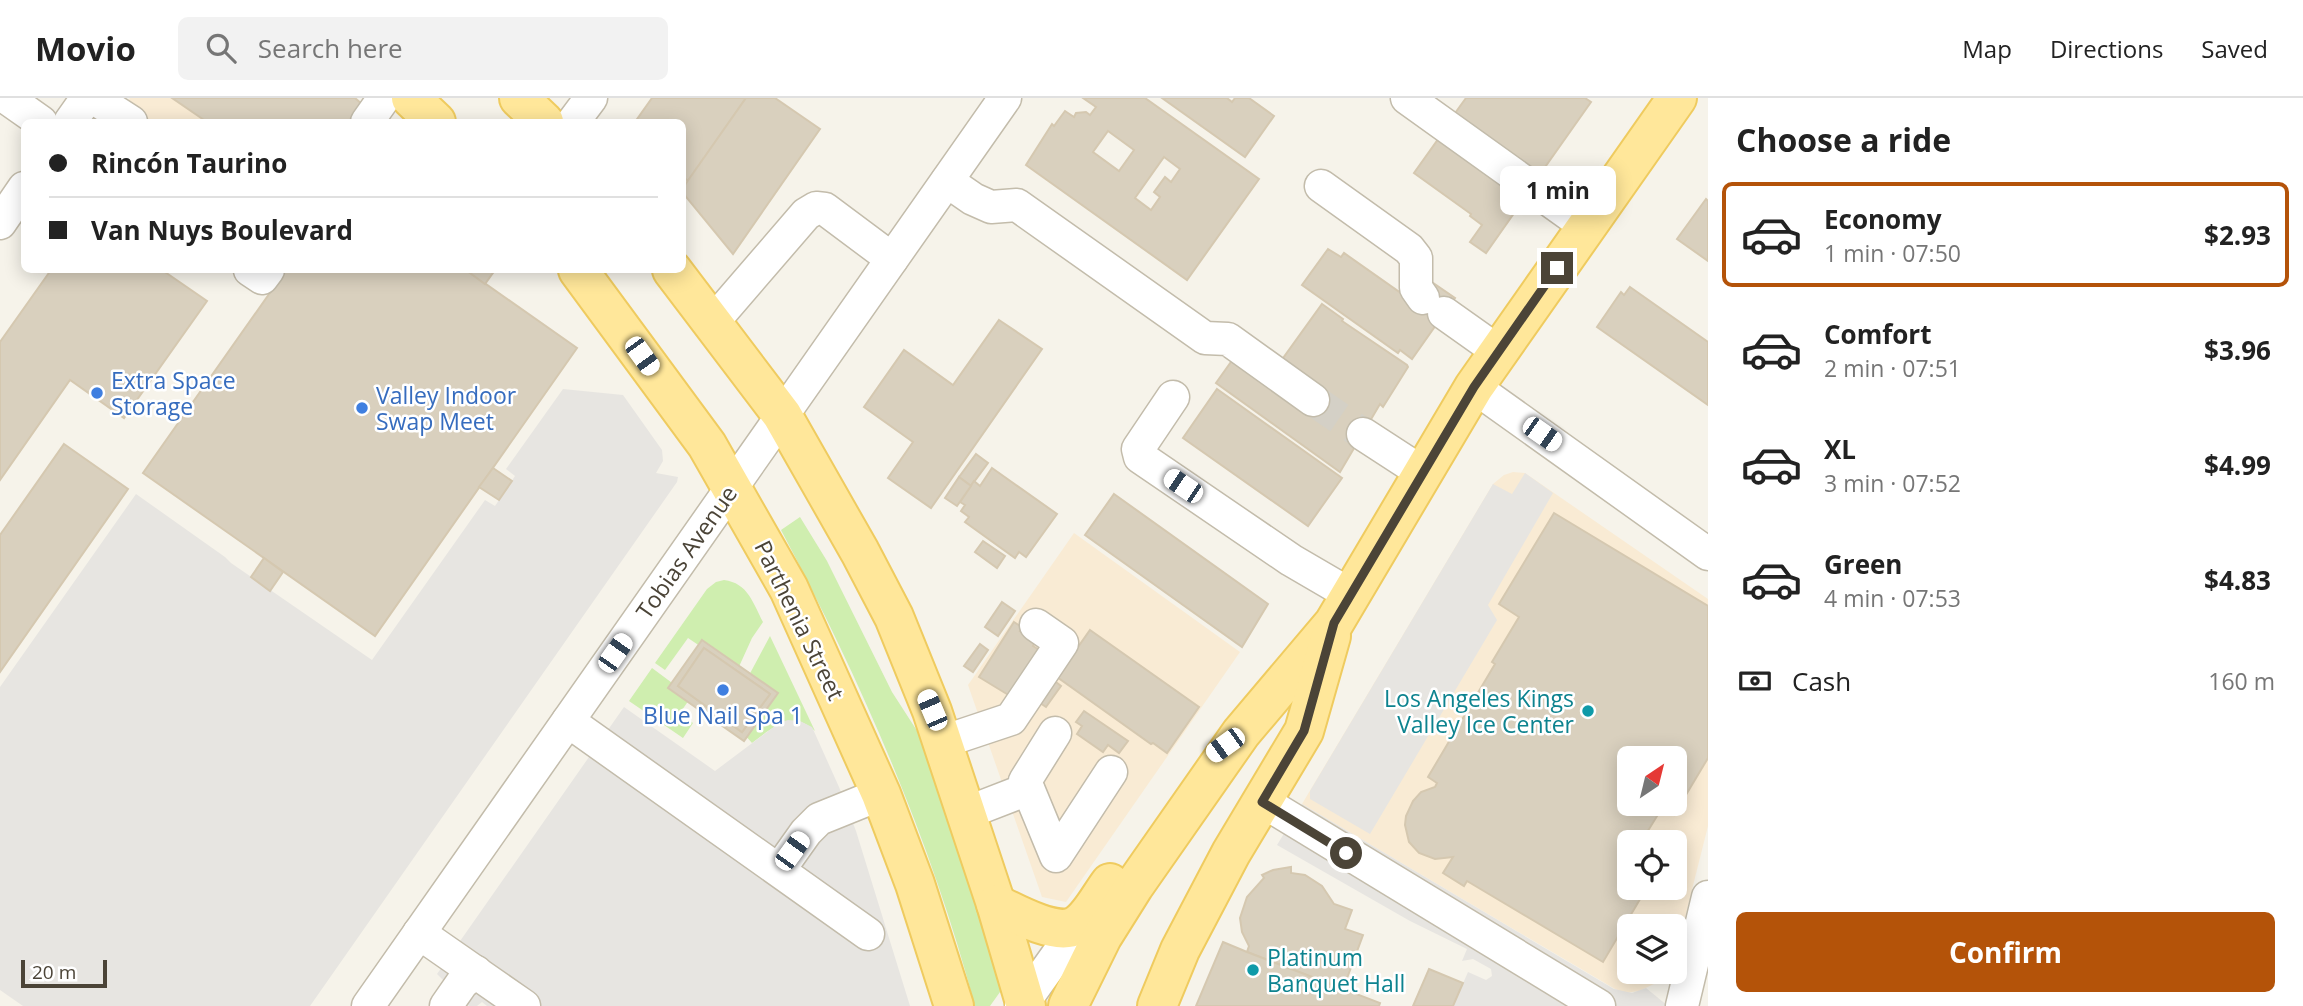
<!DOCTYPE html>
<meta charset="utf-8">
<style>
body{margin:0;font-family:"Open Sans",sans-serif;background:#f2f2f2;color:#222;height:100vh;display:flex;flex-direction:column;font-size:26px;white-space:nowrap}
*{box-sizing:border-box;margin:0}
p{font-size:23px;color:#767676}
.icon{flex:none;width:38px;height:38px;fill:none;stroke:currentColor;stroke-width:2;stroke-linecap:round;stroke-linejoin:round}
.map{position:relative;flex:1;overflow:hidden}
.sheet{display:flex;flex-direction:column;background:#fff;width:595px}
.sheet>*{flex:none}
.banner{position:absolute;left:21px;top:21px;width:665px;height:154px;border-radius:10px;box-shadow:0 4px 18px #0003;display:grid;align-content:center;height:154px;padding:0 28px;background:#fff}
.needle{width:46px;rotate:35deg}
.tools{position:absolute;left:1617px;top:648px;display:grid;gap:14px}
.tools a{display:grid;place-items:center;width:70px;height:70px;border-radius:10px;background:#fff;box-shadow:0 4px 18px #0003;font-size:35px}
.scale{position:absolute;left:21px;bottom:18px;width:86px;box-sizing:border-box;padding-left:7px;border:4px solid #4b4437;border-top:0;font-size:19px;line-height:24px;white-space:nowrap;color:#4b4437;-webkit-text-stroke:5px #fff;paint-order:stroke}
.end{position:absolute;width:32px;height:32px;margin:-16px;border:9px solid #4b4437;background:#fff;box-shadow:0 0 0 4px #fff}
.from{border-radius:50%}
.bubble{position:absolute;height:49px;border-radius:10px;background:#fff;box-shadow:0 4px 18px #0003;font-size:23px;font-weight:700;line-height:49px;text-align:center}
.car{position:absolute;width:21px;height:42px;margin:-21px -10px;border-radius:9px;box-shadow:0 0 5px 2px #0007;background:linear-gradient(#fff 24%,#345 0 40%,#fff 0 76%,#345 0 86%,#fff 0)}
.banner b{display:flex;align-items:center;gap:24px;height:66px;font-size:26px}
.banner b+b{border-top:2px solid #e0e0e0}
.banner i{width:18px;height:18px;background:#222}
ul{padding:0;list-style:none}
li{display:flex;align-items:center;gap:21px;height:105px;margin:0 14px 10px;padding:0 14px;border:4px solid transparent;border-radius:10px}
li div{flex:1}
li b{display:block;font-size:26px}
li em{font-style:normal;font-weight:700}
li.on{border-color:#b45309}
li>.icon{width:63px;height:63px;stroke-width:1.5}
h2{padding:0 28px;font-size:32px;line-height:84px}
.pay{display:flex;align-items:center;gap:18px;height:77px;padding:0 28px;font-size:26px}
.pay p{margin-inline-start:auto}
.action{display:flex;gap:14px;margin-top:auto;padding:14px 28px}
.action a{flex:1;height:80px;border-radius:10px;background:#b45309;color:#fff;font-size:28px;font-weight:700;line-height:80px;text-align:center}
header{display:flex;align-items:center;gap:42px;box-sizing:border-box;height:98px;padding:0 35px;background:#fff;border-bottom:2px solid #e0e0e0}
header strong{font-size:33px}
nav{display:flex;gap:38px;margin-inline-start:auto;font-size:24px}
.search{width:490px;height:63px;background:#f2f2f2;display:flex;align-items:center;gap:18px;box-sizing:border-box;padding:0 24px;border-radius:10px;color:#767676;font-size:26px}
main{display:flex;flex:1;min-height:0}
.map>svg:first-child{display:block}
.commercial{fill:#f9ebd4;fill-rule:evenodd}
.green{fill:#cfeeaf}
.parking{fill:#e7e5e1}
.building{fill:#d9d0be;stroke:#d5c8b0;stroke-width:2;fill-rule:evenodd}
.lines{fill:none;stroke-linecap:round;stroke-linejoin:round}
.minor-tunnel{stroke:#d4d0c6;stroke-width:32;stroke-dasharray:32 16;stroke-linecap:butt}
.minor-casing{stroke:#c3bcab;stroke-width:35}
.major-casing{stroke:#efcb5f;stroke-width:42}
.minor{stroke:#fff;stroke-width:32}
.major{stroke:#ffe79a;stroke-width:38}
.route{stroke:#4b4437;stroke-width:9}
.shop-dot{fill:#3f7fe0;stroke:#fff;stroke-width:2.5}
.culture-dot{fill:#0f9aa8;stroke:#fff;stroke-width:2.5}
.labels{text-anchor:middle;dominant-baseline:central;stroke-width:5;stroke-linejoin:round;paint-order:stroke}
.shop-label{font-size:23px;fill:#366cbe;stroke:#fff;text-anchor:start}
.street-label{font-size:23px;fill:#4b4437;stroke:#fff}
.culture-label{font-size:23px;fill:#0d838f;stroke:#fff;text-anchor:end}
</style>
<header>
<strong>Movio</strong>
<div class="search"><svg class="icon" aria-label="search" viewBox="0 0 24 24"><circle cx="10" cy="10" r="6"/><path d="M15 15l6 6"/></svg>Search here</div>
<nav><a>Map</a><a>Directions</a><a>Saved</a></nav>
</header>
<main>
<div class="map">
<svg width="1708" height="908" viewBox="0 0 1708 908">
<rect width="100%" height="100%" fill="#f6f3ea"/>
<g class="commercial">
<path d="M130,0H348L381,24H113Z"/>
<path d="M1513,374L1525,375L1708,501V728L1675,859V828H1629V873H1667L1654,886L1639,893L1625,895L1615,891L1302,706L1493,386L1504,377ZM1629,660H1675V705H1629ZM1629,744H1675V789H1629Z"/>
<path d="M1074,435L1240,554L1066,804L1042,799L968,587Z"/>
</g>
<g class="green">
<path d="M800,419L827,463L892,594L923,642L1005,887L990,908H975C931,742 861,583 781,432Z"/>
<path d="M724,482C748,485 753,505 763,524L752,540L737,573L688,540L665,572L655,565L707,491L716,484Z"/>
<path d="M770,538L815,633C792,611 772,630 752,645L744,636L747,581Z"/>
<path d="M652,570L691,599L680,615L693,625L683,640L629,603Z"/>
</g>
<g class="parking">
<path d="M563,291L623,297L662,352L663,363L656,375L678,379L677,384L310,908H23L0,892V589L136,396L225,459L231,465L372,562L485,402L495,408L515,378L506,371Z"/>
<path d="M1525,375L1553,395L1488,507L1497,522L1370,736L1310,701V693L1493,386L1512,396Z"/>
<path d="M624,609L715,673L779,625L788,622L800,623L812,629L839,689L856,733L910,908H487L482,904L477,908H469L437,876Z"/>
<path d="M1302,706L1614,891L1632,895L1646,890L1668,908H1453L1468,874L1486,882L1492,878L1491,871L1473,861L1462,863L1467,851L1410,823L1277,747Z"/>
</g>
<g class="building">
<path d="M172,0H355L364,8L352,24H207Z"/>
<path d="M652,0H746L688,83L682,78V24H635Z"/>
<path d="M746,0H775L820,31L733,156L682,94V91Z"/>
<path d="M1083,0H1145L1259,81L1187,182L1026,67L1052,26L1054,28L1065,13L1074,19L1076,15L1086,14L1090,17L1096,9ZM1108,33L1134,52L1119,73L1093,54ZM1164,59L1180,71L1171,84L1165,79L1154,94L1160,99L1151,112L1135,100Z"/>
<path d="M1162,0H1227L1232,4L1235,0H1249L1274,18L1245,59Z"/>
<path d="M1466,0H1585L1591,4L1538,79L1453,18Z"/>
<path d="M1439,40L1524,101L1486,155L1470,144L1482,127L1470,118L1471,116L1414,75Z"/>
<path d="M1706,101L1708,103V163L1677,141Z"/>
<path d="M1328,151L1341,159L1344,155L1418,207L1433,185L1455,200L1412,261L1400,252L1398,255L1302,187Z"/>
<path d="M51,172H162L207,203L124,320L70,282L0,382V244Z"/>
<path d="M286,172H466L577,250L375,538L143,375Z"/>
<path d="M466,172H495L485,186Z"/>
<path d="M1630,189L1708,244V307L1597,229L1621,194L1624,197Z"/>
<path d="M1322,206L1343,221L1342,223L1407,267L1408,269L1383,309L1380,306L1340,374L1216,285L1236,257L1278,267Z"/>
<path d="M999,222L1042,251L931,410L888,380L913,344L864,309L904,252L953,287Z"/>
<path d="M1217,291L1342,380L1308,428L1183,340Z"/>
<path d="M64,346L128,391L0,574V437Z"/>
<path d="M976,356L988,365L971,388L959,379Z"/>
<path d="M493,370L512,383L499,402L479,389Z"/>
<path d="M992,370L1057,416L1026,459L1019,454L1015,460L965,424L969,419L961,413L965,407L960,404L974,383L980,388Z"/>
<path d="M959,379L971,388L957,408L945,400Z"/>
<path d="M1114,396L1268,506L1242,549L1085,437Z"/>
<path d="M1554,415L1708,508V660L1674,717L1662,710L1641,744H1629V764L1619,781L1643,796L1603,864L1467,783L1464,788L1443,775L1453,759L1435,761L1419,755L1409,744L1405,727L1406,718L1413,703L1421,694L1435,689L1437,685L1428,679L1495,566L1492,564L1519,519L1499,506ZM1629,660H1675V705H1629Z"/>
<path d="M983,443L1005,458L997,470L975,454Z"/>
<path d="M264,460L283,474L270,493L251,479Z"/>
<path d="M1002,504L1015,513L998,538L985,529Z"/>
<path d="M1014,524L1023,530L1020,533L1036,543L1033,548L1044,555L1015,601L979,579Z"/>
<path d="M1090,532L1199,609L1167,655L1153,645L1151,646L1057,579Z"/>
<path d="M702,542L778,595L744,643L668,590ZM704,550L770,596L742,634L678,588Z"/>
<path d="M980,546L988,552L973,574L964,568Z"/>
<path d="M704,550L770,596L742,634L678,588Z"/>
<path d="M1052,581L1061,588L1046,609L1037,603Z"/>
<path d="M1084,613L1128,643L1119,655L1108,647L1103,654L1077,636L1082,628L1076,624Z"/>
<path d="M1291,769V775L1305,777L1322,788L1334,806L1352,812L1345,831L1363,837L1343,891L1247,854L1249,848L1242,834L1240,820L1247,799L1264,780L1262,777L1273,772Z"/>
<path d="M1223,844L1247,854L1380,905L1379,908H1196Z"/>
<path d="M1429,871L1463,885L1453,908H1413Z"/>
</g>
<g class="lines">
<path class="minor-tunnel" d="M1313,302L1363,336"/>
<defs>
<g id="minor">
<path d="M7,0L41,24"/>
<path d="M94,0L131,24"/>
<path d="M1407,0L1587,129"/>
<path d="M70,24L87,0"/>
<path d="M367,24L384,0"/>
<path d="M573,24L591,0"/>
<path d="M947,83L973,101L991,109L1017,107L1205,240L1228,241L1313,302"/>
<path d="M1321,88L1409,151L1416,160V190L1423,200"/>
<path d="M0,125L24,90"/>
<path d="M250,172L262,180L268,172"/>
<path d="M1444,215L1499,254"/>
<path d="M712,225L806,116L816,110L825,111L892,161"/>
<path d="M1474,289L1708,456"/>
<path d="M1173,299L1138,351L1140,359L1291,462L1351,497"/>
<path d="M1363,336L1423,375"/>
<path d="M568,623L868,836"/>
<path d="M1055,635L1025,683L1056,758L1111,674"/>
<path d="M942,644L1011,621L1062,545L1036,527"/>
<path d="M1262,703L1599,908"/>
<path d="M966,715L1028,691"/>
<path d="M779,772L806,734L819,721L881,696"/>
<path d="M419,835L524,908"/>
<path d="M368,908L1005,0"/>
<path d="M446,908L462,885L476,874"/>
<path d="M1021,908L1083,821"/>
<path d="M1682,908L1708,799"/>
</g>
<g id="major">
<path d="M411,0L436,24"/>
<path d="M519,0L544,24"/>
<path d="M578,172L707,347L789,491L881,696L915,786L954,908"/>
<path d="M672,172L782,317L860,454L894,519L932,613L996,806L1026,908"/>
<path d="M996,806C1014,815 1056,838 1075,828C1089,821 1100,798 1110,785"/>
<path d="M1068,908L1102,839L1134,788L1241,635L1334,525L1474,289L1677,0"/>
<path d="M1157,908L1180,852L1231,755L1304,633L1331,538"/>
</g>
</defs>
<use href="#minor" class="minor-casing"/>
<use href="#major" class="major-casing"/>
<use href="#minor" class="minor"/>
<use href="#major" class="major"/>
</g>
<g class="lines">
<path class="route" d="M1346,755L1262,704L1304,633L1334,525L1474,289L1557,170"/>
</g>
<g class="shop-dot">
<circle cx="97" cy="295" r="7"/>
<circle cx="362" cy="310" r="7"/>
<circle cx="723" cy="592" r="7"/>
</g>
<g class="culture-dot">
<circle cx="1588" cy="613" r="7"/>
<circle cx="1253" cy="872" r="7"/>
</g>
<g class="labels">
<g class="shop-label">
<text x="111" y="282">Extra Space<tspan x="111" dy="26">Storage</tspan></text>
<text x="376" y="297">Valley Indoor<tspan x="376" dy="26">Swap Meet</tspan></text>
<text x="723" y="617" text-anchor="middle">Blue Nail Spa 1</text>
</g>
<g class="street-label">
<text transform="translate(686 454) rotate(-55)">Tobias Avenue</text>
<text transform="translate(800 522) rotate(64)">Parthenia Street</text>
</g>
<g class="culture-label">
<text x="1574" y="600">Los Angeles Kings<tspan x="1574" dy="26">Valley Ice Center</tspan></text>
<text x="1267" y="859" text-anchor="start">Platinum<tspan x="1267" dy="26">Banquet Hall</tspan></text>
</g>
</g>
</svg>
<div class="tools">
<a><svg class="needle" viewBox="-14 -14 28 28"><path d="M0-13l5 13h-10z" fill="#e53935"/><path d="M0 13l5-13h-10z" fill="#767676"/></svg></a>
<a><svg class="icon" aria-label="locate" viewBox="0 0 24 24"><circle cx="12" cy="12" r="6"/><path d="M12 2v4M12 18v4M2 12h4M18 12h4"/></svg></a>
<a><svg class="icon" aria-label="layers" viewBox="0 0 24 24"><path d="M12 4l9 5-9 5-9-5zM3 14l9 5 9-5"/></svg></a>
</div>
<div class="scale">20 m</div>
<i class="end from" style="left:1346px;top:755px"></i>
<i class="end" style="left:1557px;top:170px"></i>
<div class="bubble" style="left:1500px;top:68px;width:116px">1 min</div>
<i class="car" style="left:642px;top:258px;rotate:144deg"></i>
<i class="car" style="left:1542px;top:336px;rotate:125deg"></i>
<i class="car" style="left:1183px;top:388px;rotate:304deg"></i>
<i class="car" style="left:615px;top:555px;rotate:35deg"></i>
<i class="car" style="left:932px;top:612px;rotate:337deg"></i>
<i class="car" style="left:1225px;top:647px;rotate:234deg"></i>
<i class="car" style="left:792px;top:753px;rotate:36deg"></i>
<div class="banner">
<b><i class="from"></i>Rincón Taurino</b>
<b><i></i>Van Nuys Boulevard</b>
</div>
</div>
<section class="sheet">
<h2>Choose a ride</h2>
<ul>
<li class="on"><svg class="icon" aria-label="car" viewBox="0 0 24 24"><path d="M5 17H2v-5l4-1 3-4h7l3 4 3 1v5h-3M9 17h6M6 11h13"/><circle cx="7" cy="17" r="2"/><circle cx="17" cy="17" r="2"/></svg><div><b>Economy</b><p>1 min · 07:50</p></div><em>$2.93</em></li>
<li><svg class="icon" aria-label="car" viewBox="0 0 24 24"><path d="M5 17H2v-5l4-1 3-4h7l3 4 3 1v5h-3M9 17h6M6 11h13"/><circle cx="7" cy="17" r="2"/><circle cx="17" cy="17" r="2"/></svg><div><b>Comfort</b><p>2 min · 07:51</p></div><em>$3.96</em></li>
<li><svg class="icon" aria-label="car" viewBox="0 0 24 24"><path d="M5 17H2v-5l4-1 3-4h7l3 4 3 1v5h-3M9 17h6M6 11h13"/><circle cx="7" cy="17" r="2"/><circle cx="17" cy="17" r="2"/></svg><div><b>XL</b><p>3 min · 07:52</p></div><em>$4.99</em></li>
<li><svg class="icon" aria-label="car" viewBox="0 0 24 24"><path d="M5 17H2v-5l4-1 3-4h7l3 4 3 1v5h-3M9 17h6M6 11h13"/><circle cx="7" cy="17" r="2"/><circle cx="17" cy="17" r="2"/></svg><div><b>Green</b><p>4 min · 07:53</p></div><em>$4.83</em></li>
</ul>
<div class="pay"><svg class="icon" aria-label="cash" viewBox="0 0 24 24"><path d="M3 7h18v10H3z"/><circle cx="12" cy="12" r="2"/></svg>Cash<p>160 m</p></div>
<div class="action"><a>Confirm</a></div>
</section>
</main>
